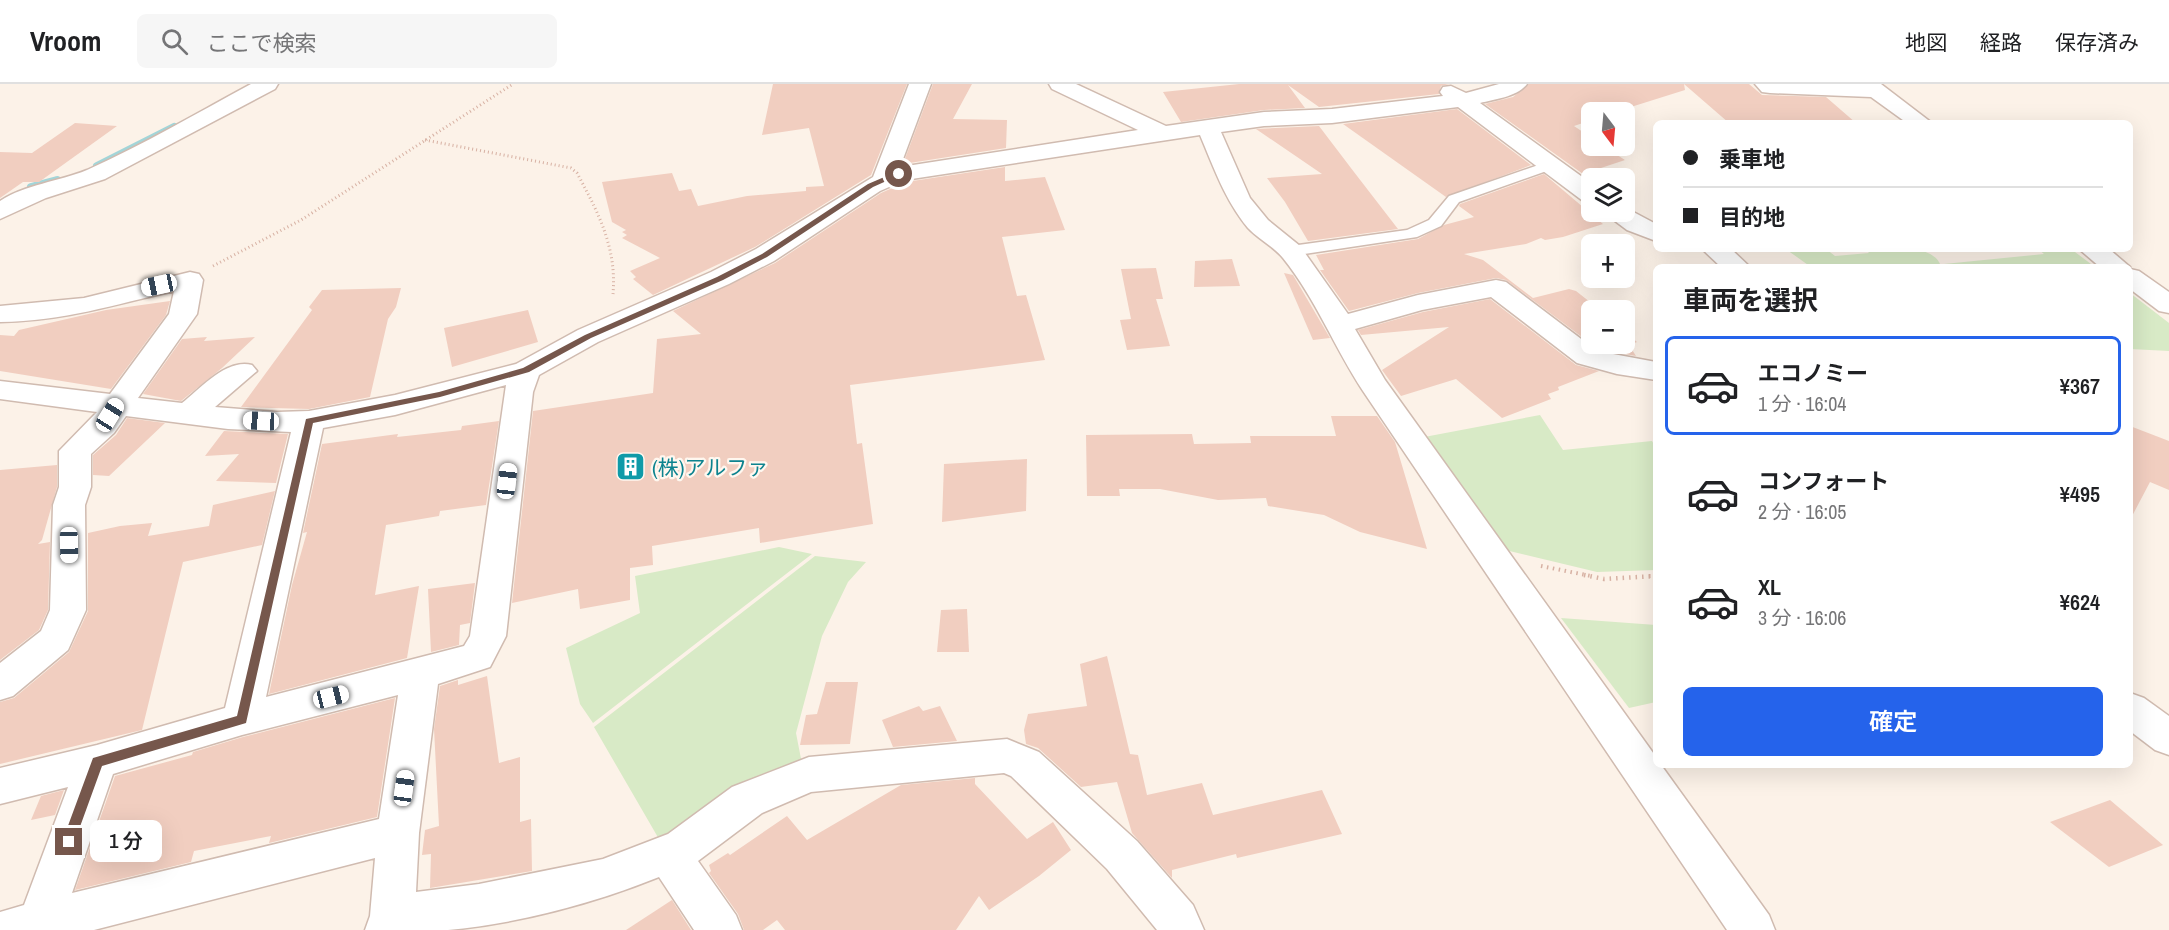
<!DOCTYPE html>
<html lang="ja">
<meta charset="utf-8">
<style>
body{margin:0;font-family:"Archivo Narrow","Noto Sans JP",sans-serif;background:#f6f6f6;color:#202124;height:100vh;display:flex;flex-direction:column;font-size:22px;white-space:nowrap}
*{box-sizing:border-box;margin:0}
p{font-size:20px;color:#757577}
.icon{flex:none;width:33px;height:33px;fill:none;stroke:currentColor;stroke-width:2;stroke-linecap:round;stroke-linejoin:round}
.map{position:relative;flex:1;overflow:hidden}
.drawer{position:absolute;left:1653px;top:180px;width:480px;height:504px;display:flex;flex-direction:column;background:#fff;border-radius:9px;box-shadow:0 6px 24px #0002}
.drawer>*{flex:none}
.top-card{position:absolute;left:1653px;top:36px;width:480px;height:132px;border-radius:9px;box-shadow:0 6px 24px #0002;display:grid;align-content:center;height:132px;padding:0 30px;background:#fff}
.needle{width:39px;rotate:164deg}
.buttons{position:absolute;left:1581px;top:18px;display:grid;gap:12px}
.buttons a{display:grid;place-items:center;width:54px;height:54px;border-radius:9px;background:#fff;box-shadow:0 6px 24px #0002;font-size:30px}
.end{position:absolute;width:27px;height:27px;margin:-14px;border:8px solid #76574c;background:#fff;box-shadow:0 0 0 3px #fff}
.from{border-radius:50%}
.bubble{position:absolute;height:42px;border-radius:9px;background:#fff;box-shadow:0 6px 24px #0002;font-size:20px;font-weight:600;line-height:42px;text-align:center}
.car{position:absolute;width:18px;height:36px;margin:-18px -9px;border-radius:8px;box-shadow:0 0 4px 2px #0007;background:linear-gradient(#fff 24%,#345 0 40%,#fff 0 76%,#345 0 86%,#fff 0)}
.top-card b{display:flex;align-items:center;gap:21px;height:57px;font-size:22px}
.top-card b+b{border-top:2px solid #e0e0e0}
.top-card i{width:15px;height:15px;background:#202124}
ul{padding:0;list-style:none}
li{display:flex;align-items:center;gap:18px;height:99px;margin:0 12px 9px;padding:0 18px;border:3px solid transparent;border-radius:9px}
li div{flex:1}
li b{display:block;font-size:22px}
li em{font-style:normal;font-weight:600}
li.current{border-color:#2563eb}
li>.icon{width:54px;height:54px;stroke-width:1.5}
h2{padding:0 30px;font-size:27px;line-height:72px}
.cta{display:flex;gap:12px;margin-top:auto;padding:12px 30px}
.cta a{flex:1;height:69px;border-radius:9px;background:#2563eb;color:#fff;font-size:24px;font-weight:600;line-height:69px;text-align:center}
header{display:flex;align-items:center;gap:36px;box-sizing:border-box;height:84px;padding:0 30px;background:#fff;border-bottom:2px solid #e0e0e0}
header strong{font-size:28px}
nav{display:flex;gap:33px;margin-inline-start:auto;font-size:21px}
.search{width:420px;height:54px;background:#f6f6f6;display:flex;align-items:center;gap:15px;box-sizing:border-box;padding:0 21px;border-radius:9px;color:#757577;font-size:22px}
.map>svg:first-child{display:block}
.green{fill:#d8eac6}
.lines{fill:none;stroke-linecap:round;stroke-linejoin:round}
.stream{stroke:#a3d5d8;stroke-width:8}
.building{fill:#f1cec0}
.service-casing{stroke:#d0bbb0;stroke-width:3}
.minor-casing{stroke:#d0bbb0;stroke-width:3}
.path-far2{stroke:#d7b1a3;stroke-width:3;stroke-dasharray:1 3;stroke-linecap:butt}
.path-far1{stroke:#d7b1a3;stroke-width:4;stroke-dasharray:1.5 4.5;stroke-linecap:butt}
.path{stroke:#d7b1a3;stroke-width:4.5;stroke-dasharray:1.5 5;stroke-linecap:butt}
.service{fill:#fff;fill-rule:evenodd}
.minor{fill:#fff;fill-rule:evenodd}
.route{fill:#76574c}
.labels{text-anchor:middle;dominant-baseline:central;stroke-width:4.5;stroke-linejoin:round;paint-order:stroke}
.culture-label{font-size:21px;fill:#0d838f;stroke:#fff7ef;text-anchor:start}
</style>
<header>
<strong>Vroom</strong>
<div class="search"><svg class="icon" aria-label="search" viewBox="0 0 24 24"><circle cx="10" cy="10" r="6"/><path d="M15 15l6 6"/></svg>ここで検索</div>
<nav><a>地図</a><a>経路</a><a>保存済み</a></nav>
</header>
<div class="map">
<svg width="2169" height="846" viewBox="0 0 2169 846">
<rect width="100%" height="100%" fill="#fcf2e8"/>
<g class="green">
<path d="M1826,165L1835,172L1869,169L1865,165C1885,165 1935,158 1941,183H1811L1787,166Z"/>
<path d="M2038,165H2071L2095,183H1944V180L2044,170Z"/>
<path d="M2130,209L2169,239V267L2130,265Z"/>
<path d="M1540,331L1563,366L1652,357L1656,364V486L1597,488L1493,463L1419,354Z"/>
<path d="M779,463L812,470L593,639L580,620L566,564L640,529L635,492Z"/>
<path d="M815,472L866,478L848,498L822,552L796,649L802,680L663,762L594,643Z"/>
<path d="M1561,534L1656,541V618L1629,624Z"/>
</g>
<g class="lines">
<g class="stream">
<path d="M97,82L174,43"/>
<path d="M31,103L57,96"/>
</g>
</g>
<g class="building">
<path d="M773,0H907L871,91L755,163L653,211L633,195L636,193L630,187L660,174L622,154L627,151L622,148L626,146L612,138L602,98L672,89L679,107L691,105L698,122L747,112L806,107V103L824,102L809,44L762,51Z"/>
<path d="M933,0H972L953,35L1007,36L1006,64L903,80Z"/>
<path d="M1239,0H1449L1441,2L1439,10L1319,23L1288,1L1305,24L1264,26L1181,38L1163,8Z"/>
<path d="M1529,0H1749L1762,11L1826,13L1856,39H1729L1684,0L1685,6L1615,28H1592V36L1574,42L1592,54V62H1603L1625,76L1583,90L1485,20L1513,13Z"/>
<path d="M1457,25L1531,81L1446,113L1343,40Z"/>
<path d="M75,39L117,42L39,98H23L0,114V68L32,69Z"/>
<path d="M1319,42L1354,88L1398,145L1308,157L1285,118L1267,94L1322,90L1256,45Z"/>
<path d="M1005,83V97L1045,93L1065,146L1002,153L1017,212L1026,211L1045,276L850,301L857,360L862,359L873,440L760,459L759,444L652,462L653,481L630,484V516L580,525L578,505L512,519L533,327L653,309L657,255L701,250L673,227L775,179L881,109L906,98Z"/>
<path d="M1544,90L1603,140L1563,153L1545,156L1541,154L1526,160L1464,170L1483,176L1533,214L1569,205L1576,207L1600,226H1592V260H1624V247L1637,258L1629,261L1636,272L1598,265L1506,196L1496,194L1418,209L1349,227L1320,186H1324L1316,171L1418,155L1444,141L1474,133L1459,122L1460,120Z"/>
<path d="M1232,175L1240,202L1194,203L1195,177Z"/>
<path d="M1156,184L1163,215H1156L1170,262L1127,266L1120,236L1131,235L1121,185Z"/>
<path d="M1284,189L1293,191L1330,254L1313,256Z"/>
<path d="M401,204L396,223L388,235L370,313L309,325L241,323L312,226L309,223L322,206Z"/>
<path d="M1490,215L1576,281L1599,287L1558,303L1559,306L1548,310L1551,315L1502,334L1456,295L1401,312L1382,286L1449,243L1361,251L1358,246L1423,228Z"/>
<path d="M170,217L166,231L111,305L0,287V251L14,252L19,246L106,226Z"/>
<path d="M528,226L538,258L452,283L444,244Z"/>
<path d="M207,253L204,257L255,253L222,284L181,317L143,310L182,255Z"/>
<path d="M1331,332H1377L1395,358L1427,465L1360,448L1324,431L1268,422L1266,414L1218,416L1160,405H1119L1120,412H1087L1086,351L1192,350L1194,360L1251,359L1250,352H1336Z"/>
<path d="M127,334L165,339L109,392L93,391V371L116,351Z"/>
<path d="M499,337L486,421L440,427L439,432L386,441L375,511L419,502L407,574L269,610L292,501L307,448L303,449L322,360L398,350L397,353L461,346L462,342Z"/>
<path d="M2130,342L2169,357V406L2150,398L2130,436Z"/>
<path d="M224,347L288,350L276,399L216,397L239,370L205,372Z"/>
<path d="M1027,375L1026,427L942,438L944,380Z"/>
<path d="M57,381V403L42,456L38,460L50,458L48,526L39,546L0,576V386Z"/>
<path d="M275,407L262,461L183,478L142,646L0,680V618L14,614L69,568L88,527V449L120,442L152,439L148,452L209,442L213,421Z"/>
<path d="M475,499L470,539L460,541L459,561L431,568L428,505Z"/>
<path d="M967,525L969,568H937L941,526Z"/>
<path d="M1107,572L1130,670L1138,671L1147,711L1202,699L1213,731L1322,706L1342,750L1237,774L1236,770L1172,786V794L1132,749L1117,698L1081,703L1038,664L1026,660L1024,646L1028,630L1087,622L1080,580Z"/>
<path d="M487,592L499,679L520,673V738L531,735L532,787L430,804L431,770L422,771L425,746L439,742L434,645L440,602L458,596V601Z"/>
<path d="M826,598H858L850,660L800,661L806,631L817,630Z"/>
<path d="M395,614L377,733L269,759L271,752L194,767L191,778L75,806L115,692L192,671L193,668L243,653Z"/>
<path d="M919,622L923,627L940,622L957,657L893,663L882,636Z"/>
<path d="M975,694V700L1027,755L1053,738L1071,766L1039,792L989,826L979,812L956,846H785L777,836L763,846H744L738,830L709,789L711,787L709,781L728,769L730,771L787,732L807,756L901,701Z"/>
<path d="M64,706L55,731L31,736L41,712Z"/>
<path d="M2110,716L2163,761L2109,783L2050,738Z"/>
<path d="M672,816L691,846H626Z"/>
</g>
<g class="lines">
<defs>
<path id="service" d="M1550,77L1557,81L1555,84L1459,118L1441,142L1417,153L1291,172L1283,167L1291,162L1407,146L1429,136L1449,112Z"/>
<g id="minor">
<path d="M251,0H278L275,5L105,95L46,114L0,135V117C26,100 58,98 87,86C143,61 197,29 251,0Z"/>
<path d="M909,0H931L900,83L1138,46L1052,5L1049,0H1076L1166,42L1264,28L1332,25L1443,12L1440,8L1443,3L1451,2L1466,9L1499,0H1527C1517,13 1495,15 1480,19L1592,100V119L1583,117L1458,23L1332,39L1264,42L1221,48L1250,114L1268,136L1300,162L1348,230L1418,211L1496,196L1506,198L1597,267L1656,278V296L1617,290L1577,279L1491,213L1422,226L1355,245L1385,296L1656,673V681H1661L1769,831L1775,846H1727L1363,307C1334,263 1316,215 1283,174C1273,162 1258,155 1248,144C1225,116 1214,84 1200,51L905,96L880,107L774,177L729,200L598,258L539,291L533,308L506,552L490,583L438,600L419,749L416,808L479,800L603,775L668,750L732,703L809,673L1007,655L1039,668L1137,757L1193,821L1204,846H1157L1107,785L1011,692L1004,689L811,708L762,729L698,777L736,831L742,846H694L659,793C595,819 517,840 448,846C421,846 392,846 365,846L370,832L375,774L94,846H0V828L24,821L68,703L0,720V684L97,661L225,624L291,348L228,345L126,332L114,349L91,370V403L85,421L86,526L68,566L13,612L0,616V579L41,547L50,526L53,421L59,403V367L97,328L0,315V297L110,310L169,230L174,207C113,221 64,237 0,238V222L84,214L190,188L199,190L203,196L197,230L138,314L182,319C201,304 227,274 252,281L257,287L215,323L277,328L309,327L395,311L516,280L578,246L711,188L756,165L873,93ZM506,301L470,552L464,562L266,613L323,344L395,331ZM398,611L379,735L72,809L113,690L242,651Z"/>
<path d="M1755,0H1881L1932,39H1907L1871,13L1770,9L1762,8Z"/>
<path d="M1624,123L1656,140V157L1627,146L1603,128H1624Z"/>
<path d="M1702,165H1731L1750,183H1721Z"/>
<path d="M2079,165H2109L2130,183H2100Z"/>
<path d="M2130,185L2139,187L2169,208V229L2159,227L2130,205Z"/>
<path d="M2130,609L2144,614L2169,632V671L2155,666L2130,647Z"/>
</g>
</defs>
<use href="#service" class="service-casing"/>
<use href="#minor" class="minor-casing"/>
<g class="path-far2">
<path d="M425,56L571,84L577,89C598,128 617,164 613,210"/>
<path d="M213,182L301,136L513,0"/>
</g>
<g class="path-far1">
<path d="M1541,482L1591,492"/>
<path d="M1649,492H1656"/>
</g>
<path class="path" d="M1584,491L1604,495L1656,492"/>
<use href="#service" class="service"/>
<use href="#minor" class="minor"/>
</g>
<path class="route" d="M896,88L902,90L873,103L767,173L723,196L591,254L529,288L440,313L313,339L246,639L102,682L73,762H64L62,758L93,674L237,632L306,335L439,308L523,284L585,251L717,193L762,170L868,100Z"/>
<defs>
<symbol id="building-square" viewBox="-11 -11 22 22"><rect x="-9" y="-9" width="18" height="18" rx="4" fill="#0f9aa8" stroke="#fff7ef"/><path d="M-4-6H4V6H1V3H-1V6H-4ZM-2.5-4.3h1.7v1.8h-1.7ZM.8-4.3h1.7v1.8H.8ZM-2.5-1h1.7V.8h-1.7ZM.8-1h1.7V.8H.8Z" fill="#fff"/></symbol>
</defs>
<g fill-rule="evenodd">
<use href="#building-square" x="614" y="366" width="33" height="33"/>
</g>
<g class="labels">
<g class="culture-label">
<text x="652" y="383">(株)アルファ</text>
</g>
</g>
</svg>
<div class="buttons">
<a><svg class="needle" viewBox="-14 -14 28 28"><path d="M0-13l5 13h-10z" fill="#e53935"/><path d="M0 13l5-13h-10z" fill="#757577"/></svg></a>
<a><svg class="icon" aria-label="layers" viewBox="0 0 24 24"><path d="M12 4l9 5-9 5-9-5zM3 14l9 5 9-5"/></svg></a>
<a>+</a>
<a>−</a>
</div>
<i class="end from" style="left:899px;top:90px"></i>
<i class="end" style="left:69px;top:758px"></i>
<div class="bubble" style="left:90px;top:736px;width:72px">1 分</div>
<i class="car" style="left:159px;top:201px;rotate:258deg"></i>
<i class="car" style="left:110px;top:331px;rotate:32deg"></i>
<i class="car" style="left:261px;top:337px;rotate:273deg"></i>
<i class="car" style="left:507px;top:397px;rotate:7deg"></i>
<i class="car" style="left:69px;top:461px;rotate:179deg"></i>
<i class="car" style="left:331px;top:613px;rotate:76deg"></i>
<i class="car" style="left:404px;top:704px;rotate:8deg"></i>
<div class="top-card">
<b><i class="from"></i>乗車地</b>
<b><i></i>目的地</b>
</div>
<section class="drawer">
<h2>車両を選択</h2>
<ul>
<li class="current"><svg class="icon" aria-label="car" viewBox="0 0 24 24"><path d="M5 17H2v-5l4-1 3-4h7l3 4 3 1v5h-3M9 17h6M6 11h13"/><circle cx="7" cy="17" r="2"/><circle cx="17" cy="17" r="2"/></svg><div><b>エコノミー</b><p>1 分 · 16:04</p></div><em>¥367</em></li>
<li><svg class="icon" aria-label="car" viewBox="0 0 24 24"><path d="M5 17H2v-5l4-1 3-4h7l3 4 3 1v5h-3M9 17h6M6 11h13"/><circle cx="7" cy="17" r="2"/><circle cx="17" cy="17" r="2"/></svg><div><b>コンフォート</b><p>2 分 · 16:05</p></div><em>¥495</em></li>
<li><svg class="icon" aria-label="car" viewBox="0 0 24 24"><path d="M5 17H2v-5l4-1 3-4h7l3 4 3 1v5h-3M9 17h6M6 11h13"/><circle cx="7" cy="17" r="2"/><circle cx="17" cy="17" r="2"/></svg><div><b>XL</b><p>3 分 · 16:06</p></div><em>¥624</em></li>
</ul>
<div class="cta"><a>確定</a></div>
</section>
</div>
